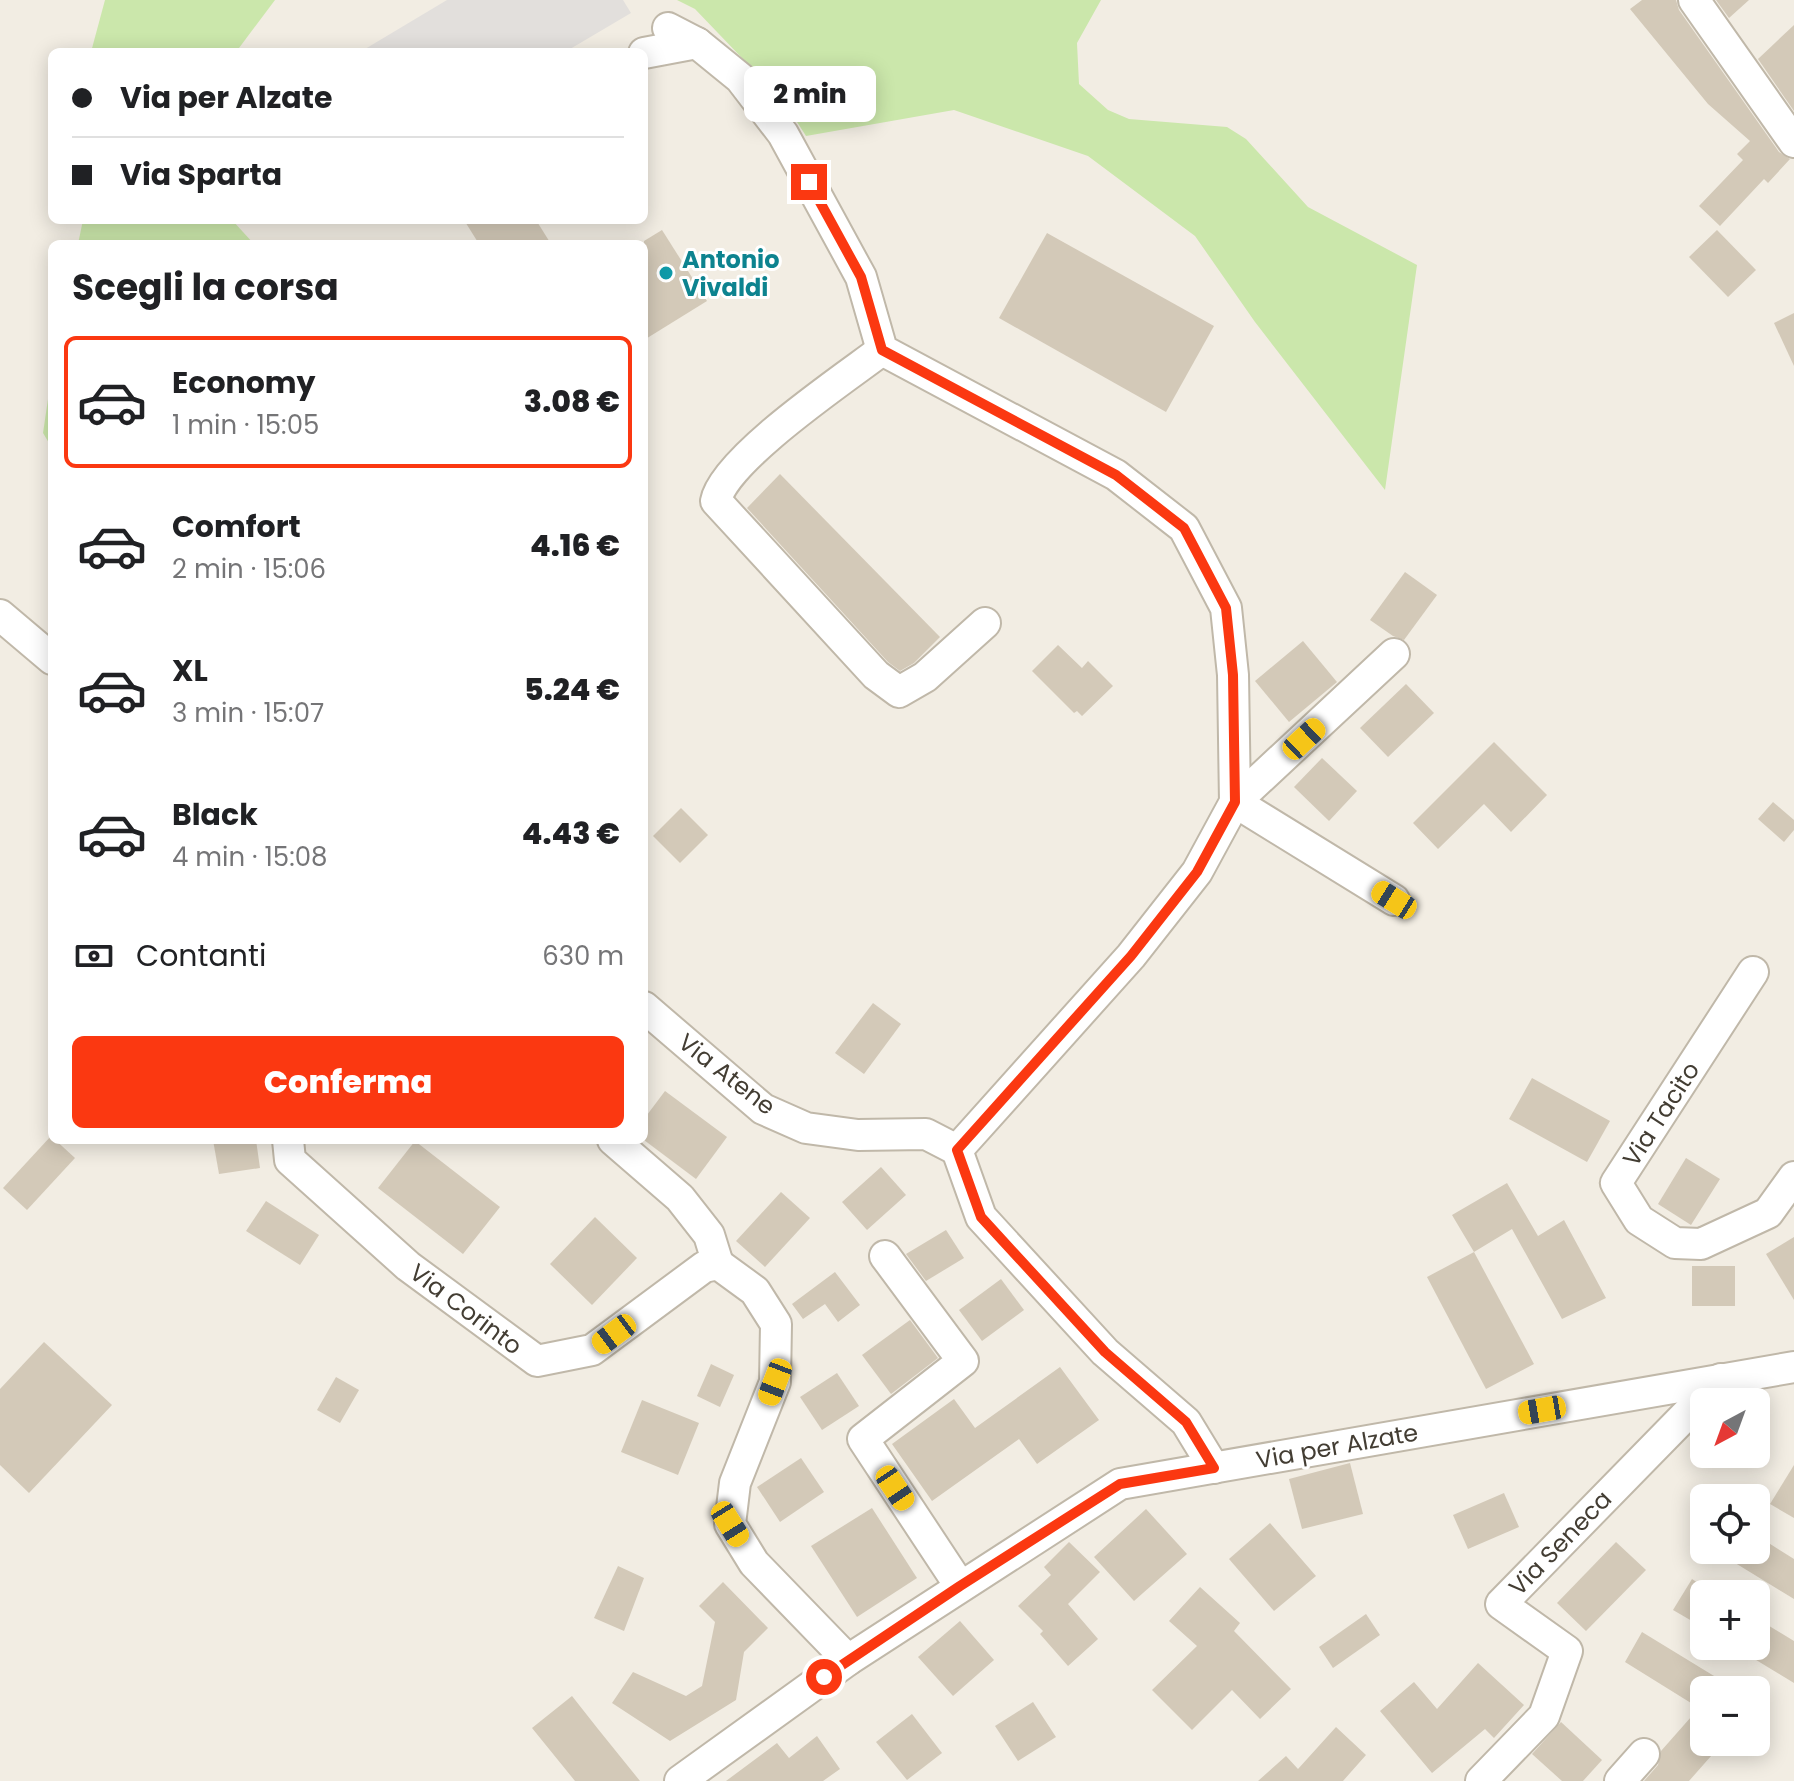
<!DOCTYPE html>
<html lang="it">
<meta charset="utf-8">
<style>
body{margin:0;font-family:Poppins,sans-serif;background:#f2f2f2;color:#202124;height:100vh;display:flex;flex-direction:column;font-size:30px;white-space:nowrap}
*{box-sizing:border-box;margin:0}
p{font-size:26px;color:#757577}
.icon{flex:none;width:44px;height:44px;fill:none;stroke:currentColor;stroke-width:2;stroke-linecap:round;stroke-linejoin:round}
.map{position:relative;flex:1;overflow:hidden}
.side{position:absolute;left:48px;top:240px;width:600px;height:904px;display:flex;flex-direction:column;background:#fff;border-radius:12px;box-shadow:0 4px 20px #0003}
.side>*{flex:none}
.guide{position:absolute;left:48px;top:48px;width:600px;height:176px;border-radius:12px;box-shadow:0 4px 20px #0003;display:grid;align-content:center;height:176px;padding:0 24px;background:#fff}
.needle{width:52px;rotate:221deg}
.fabs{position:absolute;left:1690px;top:1388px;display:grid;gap:16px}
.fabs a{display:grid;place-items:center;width:80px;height:80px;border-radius:12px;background:#fff;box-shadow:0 4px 20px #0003;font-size:40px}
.end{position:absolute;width:36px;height:36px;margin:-18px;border:10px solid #fb3811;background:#fff;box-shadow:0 0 0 4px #fff}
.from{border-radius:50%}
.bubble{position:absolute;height:56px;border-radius:12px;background:#fff;box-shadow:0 4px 20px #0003;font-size:26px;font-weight:800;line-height:56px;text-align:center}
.car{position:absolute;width:24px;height:48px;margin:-24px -12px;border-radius:10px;box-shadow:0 0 6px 2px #0007;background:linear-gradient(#f5c518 24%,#345 0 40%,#f5c518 0 76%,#345 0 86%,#f5c518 0)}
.guide b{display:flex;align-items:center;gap:28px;height:76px;font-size:30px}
.guide b+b{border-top:2px solid #e0e0e0}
.guide i{width:20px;height:20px;background:#202124}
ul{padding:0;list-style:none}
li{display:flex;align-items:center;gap:24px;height:132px;margin:0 16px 12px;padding:0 8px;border:4px solid transparent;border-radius:12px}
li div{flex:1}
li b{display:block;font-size:30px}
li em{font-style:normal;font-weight:800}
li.selected{border-color:#fb3811}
li>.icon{width:72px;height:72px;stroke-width:1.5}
h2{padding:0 24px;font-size:36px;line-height:96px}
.pay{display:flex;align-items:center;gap:20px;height:88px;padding:0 24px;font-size:30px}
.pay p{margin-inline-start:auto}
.primary-button{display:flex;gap:16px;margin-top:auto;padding:16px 24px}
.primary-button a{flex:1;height:92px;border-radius:12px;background:#fb3811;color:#fff;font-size:32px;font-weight:800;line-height:92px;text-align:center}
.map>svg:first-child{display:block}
.green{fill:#cbe7ab}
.parking{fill:#e2dfdc}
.building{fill:#d3c9b8}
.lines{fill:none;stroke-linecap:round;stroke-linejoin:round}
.minor-casing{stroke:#c0b8a9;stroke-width:34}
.minor{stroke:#fff;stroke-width:30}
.route{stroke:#fb3811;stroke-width:10}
.culture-dot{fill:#0f9aa8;stroke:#fff;stroke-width:3}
.labels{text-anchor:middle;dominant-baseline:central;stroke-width:6;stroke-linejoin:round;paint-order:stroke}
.culture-label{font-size:24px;font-weight:bold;fill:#0d838f;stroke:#fff;text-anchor:start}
.street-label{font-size:24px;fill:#433d33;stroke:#fff}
</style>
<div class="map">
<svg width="1794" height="1781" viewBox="0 0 1794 1781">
<rect width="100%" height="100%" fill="#f2ede3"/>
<g class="green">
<path d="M105,0H275L236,52H91Z"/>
<path d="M677,0H1101L1077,43L1079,84L1108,110L1129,119L1227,127L1246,139L1308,207L1417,265L1385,490L1255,322L1195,236L1088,156L954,110L806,136L785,103L695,9Z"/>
<path d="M83,220H232L254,244H78Z"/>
<path d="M52,372V448L43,433Z"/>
</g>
<path class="parking" d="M447,0H623L631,13L565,52H360Z"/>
<g class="building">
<path d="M1642,0H1676L1679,10L1779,152L1790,159L1768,183L1764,179L1720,226L1699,206L1743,160L1737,154L1750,141L1708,104L1630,9Z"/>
<path d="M1716,0H1749L1729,18Z"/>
<path d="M1794,25V111L1758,59Z"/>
<path d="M464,220H536L551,244H479Z"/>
<path d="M662,230L707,301L644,340V241Z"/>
<path d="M1717,230L1756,270L1728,297L1689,257Z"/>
<path d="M1047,233L1214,326L1166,412L999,318Z"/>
<path d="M1794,313V366L1774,323Z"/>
<path d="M780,474L940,637L914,663L900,671L888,662L747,508Z"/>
<path d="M1405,572L1437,595L1404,640L1393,636L1370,620Z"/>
<path d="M1303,641L1337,682L1289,722L1255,681Z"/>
<path d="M1058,645L1082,668L1088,661L1113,686L1082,716L1077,711L1074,713L1032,671Z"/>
<path d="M1406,684L1434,713L1388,757L1360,728Z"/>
<path d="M1494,742L1547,795L1511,832L1484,804L1438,849L1413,823Z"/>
<path d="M1322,758L1357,791L1329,821L1294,787Z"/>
<path d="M1773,802L1794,820V830L1784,842L1758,819Z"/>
<path d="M681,808L708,835L680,863L653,836Z"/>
<path d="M873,1003L901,1024L864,1074L835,1053Z"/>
<path d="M1532,1078L1610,1121L1587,1162L1509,1119Z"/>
<path d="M665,1091L727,1137L696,1179L644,1140V1119Z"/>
<path d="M51,1136L75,1158L27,1210L3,1188Z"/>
<path d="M213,1140H256L260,1168L219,1174Z"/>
<path d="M415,1141L500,1207L463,1254L378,1188Z"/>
<path d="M1686,1158L1720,1179L1691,1225L1658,1204Z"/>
<path d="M881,1167L906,1195L867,1230L842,1202Z"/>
<path d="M1507,1183L1538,1236L1564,1220L1606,1298L1562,1319L1512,1229L1474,1252L1452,1215Z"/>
<path d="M781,1192L810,1218L765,1267L736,1241Z"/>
<path d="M266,1201L319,1235L300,1265L246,1231Z"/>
<path d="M595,1217L637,1258L592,1305L550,1264Z"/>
<path d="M946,1230L964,1258L926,1281L906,1254Z"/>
<path d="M1794,1237V1300L1766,1254Z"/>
<path d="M1474,1252L1534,1364L1486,1389L1427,1277Z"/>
<rect x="1692" y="1266" width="43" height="40"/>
<path d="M835,1272L860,1305L838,1322L825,1304L803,1319L792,1304Z"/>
<path d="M1001,1279L1024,1310L982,1341L959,1310Z"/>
<path d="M910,1320L938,1358L891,1394L862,1355Z"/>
<path d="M44,1342L112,1405L29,1493L0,1465V1389Z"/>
<path d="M711,1364L734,1375L720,1407L697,1396Z"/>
<path d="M1060,1367L1099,1420L1037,1464L1019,1439L932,1501L892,1444L954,1399L975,1428Z"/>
<path d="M837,1373L859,1406L822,1430L800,1397Z"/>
<path d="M336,1377L359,1390L340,1423L317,1410Z"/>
<path d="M642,1400L699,1423L678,1475L621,1452Z"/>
<path d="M801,1458L824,1492L780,1522L757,1487Z"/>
<path d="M1350,1463L1363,1514L1302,1529L1289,1479Z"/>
<path d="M1794,1465V1518L1770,1504Z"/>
<path d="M1504,1493L1519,1527L1468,1549L1453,1515Z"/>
<path d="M872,1508L917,1578L857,1617L811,1546Z"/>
<path d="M1146,1509L1187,1554L1134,1601L1094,1557Z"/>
<path d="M1270,1523L1316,1576L1274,1611L1229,1559Z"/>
<path d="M1756,1535L1794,1559V1599L1714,1550H1756Z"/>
<path d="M1069,1542L1100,1572L1068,1604L1098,1639L1068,1666L1040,1634L1043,1631L1018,1606L1051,1575L1044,1567Z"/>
<path d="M1616,1542L1646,1570L1586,1631L1557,1603Z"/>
<path d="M618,1566L644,1578L624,1631L594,1618Z"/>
<path d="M1692,1579L1704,1587V1628L1673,1610Z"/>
<path d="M723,1582L768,1628L744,1652L736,1700L670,1741L612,1703L633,1672L686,1696L702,1686L715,1622L699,1606Z"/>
<path d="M1200,1587L1240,1623L1234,1631L1291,1689L1260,1719L1232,1690L1192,1730L1152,1690L1197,1646L1169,1621Z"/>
<path d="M1366,1614L1380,1635L1333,1668L1319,1647Z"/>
<path d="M1756,1618L1794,1641V1683L1733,1646H1756Z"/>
<path d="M960,1621L994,1660L953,1696L918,1657Z"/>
<path d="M1642,1632L1737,1690H1704V1742H1714L1719,1747L1689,1781H1644L1658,1765L1661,1751L1699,1708L1625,1662Z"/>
<path d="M1478,1663L1524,1705L1494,1738L1485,1729L1432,1773L1380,1711L1414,1682L1437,1709Z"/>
<path d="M572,1696L598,1729L640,1781H575L532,1728Z"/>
<path d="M1033,1702L1056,1737L1018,1761L995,1726Z"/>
<path d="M912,1714L942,1753L907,1780L876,1742Z"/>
<path d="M1561,1722L1602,1760L1583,1781H1562L1532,1754Z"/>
<path d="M1336,1727L1366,1755L1343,1781H1258L1286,1756L1298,1769Z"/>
<path d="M817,1736L840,1769L823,1781H726L777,1743L789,1758Z"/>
</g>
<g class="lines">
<defs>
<g id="minor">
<path d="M1694,0L1794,142"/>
<path d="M668,28L697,43L740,78L783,134L861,277L882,350L1116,475L1184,528L1226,608L1233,675L1235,802L1197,872L1131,956L957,1150L981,1217L1105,1352L1186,1422L1214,1468"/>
<path d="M644,53L697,43"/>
<path d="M882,350C845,378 723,460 716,501L876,675L899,692L925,677L985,623"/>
<path d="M0,615L52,659"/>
<path d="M1394,900L1235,802L1394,654"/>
<path d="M1753,972L1616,1183L1639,1220L1675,1243L1701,1244L1768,1213L1794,1177"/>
<path d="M644,1007L763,1109L806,1128L858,1135L926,1134L957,1150"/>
<path d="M288,1140L290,1160L408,1266L537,1361L592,1350L704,1267L718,1264L755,1291L776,1324L775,1382L735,1483L730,1524L754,1563L848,1660"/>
<path d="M613,1140L680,1198L709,1235L718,1264"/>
<path d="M885,1256L963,1361L863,1439L960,1586"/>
<path d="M680,1781L848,1660L1120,1484L1794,1367"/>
<path d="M1481,1781L1544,1716L1567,1651L1501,1604L1721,1379"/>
<path d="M1620,1781L1644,1754"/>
</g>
</defs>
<use href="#minor" class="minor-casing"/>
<use href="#minor" class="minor"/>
</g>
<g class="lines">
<path class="route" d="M809,182L861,277L882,350L1116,475L1184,528L1226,608L1233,675L1235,802L1197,872L1131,956L957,1150L981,1217L1105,1352L1186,1422L1214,1468L1120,1484L960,1586L824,1677"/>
</g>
<circle class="culture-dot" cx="666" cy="273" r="8"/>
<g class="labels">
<g class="culture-label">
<text x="682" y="259">Antonio<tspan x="682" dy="28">Vivaldi</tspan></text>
</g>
<g class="street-label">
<text transform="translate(727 1074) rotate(38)">Via Atene</text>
<text transform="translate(1661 1114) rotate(-57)">Via Tacito</text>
<text transform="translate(466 1309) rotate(37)">Via Corinto</text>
<text transform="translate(1337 1446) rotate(-10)">Via per Alzate</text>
<text transform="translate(1560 1543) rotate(-46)">Via Seneca</text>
</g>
</g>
</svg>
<div class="fabs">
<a><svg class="needle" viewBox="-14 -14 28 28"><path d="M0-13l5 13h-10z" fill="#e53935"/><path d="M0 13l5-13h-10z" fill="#757577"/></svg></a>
<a><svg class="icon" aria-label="locate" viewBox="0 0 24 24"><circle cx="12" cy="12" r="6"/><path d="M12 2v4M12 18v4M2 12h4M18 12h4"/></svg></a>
<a>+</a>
<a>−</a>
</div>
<i class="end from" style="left:824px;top:1677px"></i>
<i class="end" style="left:809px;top:182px"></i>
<div class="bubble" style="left:744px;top:66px;width:132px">2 min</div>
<i class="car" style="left:1304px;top:739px;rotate:47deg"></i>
<i class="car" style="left:1394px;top:900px;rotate:302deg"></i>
<i class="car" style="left:614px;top:1334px;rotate:233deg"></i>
<i class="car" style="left:775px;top:1382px;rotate:201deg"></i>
<i class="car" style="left:1542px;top:1410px;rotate:260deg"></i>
<i class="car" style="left:895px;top:1488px;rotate:146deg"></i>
<i class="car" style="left:730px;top:1524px;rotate:148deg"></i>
<div class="guide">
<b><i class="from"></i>Via per Alzate</b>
<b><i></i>Via Sparta</b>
</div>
<section class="side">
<h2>Scegli la corsa</h2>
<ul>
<li class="selected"><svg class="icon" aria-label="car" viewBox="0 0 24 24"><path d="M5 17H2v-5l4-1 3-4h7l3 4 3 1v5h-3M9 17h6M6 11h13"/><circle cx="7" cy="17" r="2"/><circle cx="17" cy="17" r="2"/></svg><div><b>Economy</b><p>1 min · 15:05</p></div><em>3.08 €</em></li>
<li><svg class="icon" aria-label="car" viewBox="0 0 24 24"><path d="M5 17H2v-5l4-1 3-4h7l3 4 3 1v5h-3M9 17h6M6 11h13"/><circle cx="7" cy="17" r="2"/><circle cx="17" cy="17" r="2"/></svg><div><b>Comfort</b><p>2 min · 15:06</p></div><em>4.16 €</em></li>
<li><svg class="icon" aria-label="car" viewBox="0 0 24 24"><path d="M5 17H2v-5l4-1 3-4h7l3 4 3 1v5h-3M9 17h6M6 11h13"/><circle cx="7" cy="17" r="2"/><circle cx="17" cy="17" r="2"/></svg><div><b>XL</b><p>3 min · 15:07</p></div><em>5.24 €</em></li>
<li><svg class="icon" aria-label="car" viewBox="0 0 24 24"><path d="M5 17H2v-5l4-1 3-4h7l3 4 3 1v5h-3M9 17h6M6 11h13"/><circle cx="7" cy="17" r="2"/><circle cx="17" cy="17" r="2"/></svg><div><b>Black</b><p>4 min · 15:08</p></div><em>4.43 €</em></li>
</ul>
<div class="pay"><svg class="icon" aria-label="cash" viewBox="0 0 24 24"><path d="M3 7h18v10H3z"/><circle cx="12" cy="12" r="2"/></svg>Contanti<p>630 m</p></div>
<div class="primary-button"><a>Conferma</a></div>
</section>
</div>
